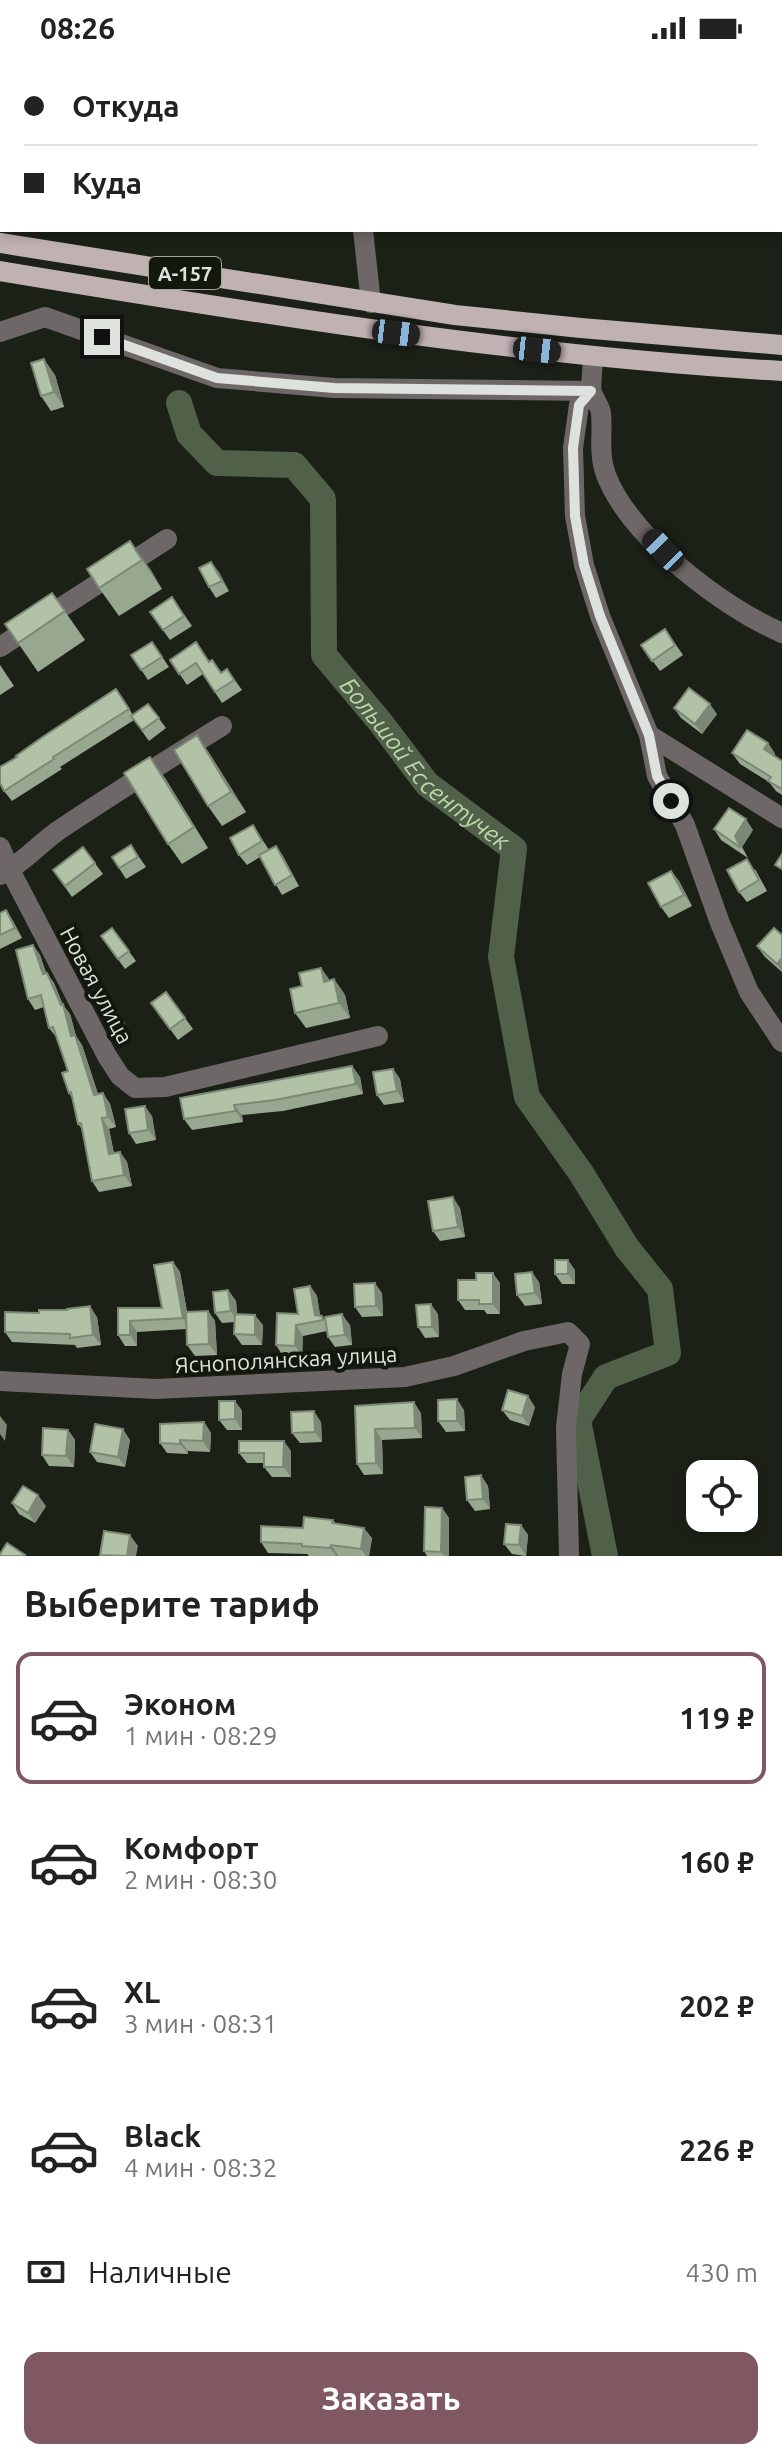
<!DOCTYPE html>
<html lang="ru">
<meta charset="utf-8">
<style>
body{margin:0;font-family:Ubuntu,sans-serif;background:#f2f2f2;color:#222;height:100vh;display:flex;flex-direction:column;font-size:30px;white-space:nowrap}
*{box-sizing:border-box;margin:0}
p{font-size:26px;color:#767676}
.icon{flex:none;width:44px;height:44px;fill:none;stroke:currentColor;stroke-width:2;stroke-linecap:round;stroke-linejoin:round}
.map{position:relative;height:1500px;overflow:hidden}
.side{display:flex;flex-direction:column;background:#fff;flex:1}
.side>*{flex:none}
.hud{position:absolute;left:0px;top:0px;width:782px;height:176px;box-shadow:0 4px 12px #0003;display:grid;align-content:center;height:176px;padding:0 24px;background:#fff}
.tools{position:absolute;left:686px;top:1404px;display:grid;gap:16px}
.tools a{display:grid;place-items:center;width:72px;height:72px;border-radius:16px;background:#fff;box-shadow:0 4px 12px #0003;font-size:40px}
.end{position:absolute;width:36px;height:36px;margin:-18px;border:10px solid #dee2dc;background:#111;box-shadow:0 0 0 4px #111}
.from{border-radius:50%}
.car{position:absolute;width:24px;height:48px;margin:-24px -12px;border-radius:10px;box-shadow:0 0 6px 2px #0007;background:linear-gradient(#222 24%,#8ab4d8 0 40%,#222 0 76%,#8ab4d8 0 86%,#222 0)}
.hud b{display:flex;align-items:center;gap:28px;height:76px;font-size:30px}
.hud b+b{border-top:2px solid #e0e0e0}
.hud i{width:20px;height:20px;background:#222}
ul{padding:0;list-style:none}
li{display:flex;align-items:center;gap:24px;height:132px;margin:0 16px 12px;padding:0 8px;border:4px solid transparent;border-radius:16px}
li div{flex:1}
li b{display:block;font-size:30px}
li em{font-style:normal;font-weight:600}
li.active{border-color:#805861}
li>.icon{width:72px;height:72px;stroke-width:1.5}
h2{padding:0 24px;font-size:36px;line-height:96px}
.pay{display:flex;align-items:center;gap:20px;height:88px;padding:0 24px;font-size:30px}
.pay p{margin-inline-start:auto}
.button{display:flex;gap:16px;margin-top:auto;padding:16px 24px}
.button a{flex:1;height:92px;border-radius:16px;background:#805861;color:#fff;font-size:32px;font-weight:600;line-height:92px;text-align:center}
.status{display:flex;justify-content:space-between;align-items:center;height:56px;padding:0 40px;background:#fff;direction:ltr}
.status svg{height:22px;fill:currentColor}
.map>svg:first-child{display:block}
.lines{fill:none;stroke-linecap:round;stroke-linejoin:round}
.river{stroke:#516048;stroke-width:26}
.minor{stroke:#6e6768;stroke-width:20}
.major{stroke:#c0b1b3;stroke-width:20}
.wall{fill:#98a790}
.shaded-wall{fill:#7c8875}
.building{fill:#b1c2a7;stroke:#7c8875;stroke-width:2}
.route{stroke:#dee2dc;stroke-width:10}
.labels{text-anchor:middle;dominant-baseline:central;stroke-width:8;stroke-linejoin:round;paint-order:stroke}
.shield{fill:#12180e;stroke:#a1a59e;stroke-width:2}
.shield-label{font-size:20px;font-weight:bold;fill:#dee2dc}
.street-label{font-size:22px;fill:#dee2dc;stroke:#12180e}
.water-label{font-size:24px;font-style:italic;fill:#bcd9a9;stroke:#12180e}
</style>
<div class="status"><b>08:26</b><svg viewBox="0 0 49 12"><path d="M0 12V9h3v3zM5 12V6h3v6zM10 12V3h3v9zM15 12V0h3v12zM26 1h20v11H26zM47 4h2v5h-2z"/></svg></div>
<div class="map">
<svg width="782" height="1500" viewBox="0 0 782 1500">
<rect width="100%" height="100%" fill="#1b2117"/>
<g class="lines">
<g class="river">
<path d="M0,106H2"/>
<path id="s1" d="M179,347L189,378L217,407L294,409L323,443L324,599L381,667L427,728L514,793L501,901L527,1041L581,1117L627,1192L660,1233L668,1297L606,1321L578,1364L605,1500"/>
</g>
<g class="minor">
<path d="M220,0L222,2"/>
<path d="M363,174L371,247"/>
<path d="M0,276L45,261L217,322L334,332L591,335C594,342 600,350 601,357C603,377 598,398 606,419C630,481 722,551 782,577"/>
<path d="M593,300L591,335L579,349L573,392L575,460L584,509L600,560L649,679L657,720L685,769L720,867L749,936L782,986"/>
<path d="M0,591L167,483"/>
<path d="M649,679L782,762"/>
<path d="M0,791L10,814L107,1000L120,1020L135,1032L165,1031L378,980"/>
<path d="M0,819C22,808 39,788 59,774C113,738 167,704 222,670"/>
<path d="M0,1325L156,1333L405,1321L454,1310L524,1285L568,1276L580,1288L572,1318L566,1371L569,1500"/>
</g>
<g class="major">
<path d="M0,187L455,259L581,272L782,289"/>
<path d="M0,215C259,258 519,300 782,315"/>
</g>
</g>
<g class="wall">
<path d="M258,0H277L279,2H260Z"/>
<path d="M55,319L64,351L51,355L41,340Z"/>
<path d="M130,485L162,533L119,560L99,532Z"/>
<path d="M211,506L229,535L216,542L209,531Z"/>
<path d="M52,537L85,584L38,616L5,568Z"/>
<path d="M172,541L192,570L170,584L150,556Z"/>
<path d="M665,573L683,599L660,615L641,589Z"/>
<path d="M152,586L169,611L148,624L131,599Z"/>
<path d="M170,604L210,606L222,617L227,613L242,634L222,647L203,618L187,629Z"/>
<path d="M0,609L14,630L0,639Z"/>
<path d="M116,633L133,659L148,648L166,672L149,685L134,664L60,711L62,713L12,745L4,735L17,701Z"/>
<path d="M674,652L717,658L702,678L681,662Z"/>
<path d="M197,679L211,700L246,756L222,770L208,750Z"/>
<path d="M768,687L775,698L774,700L782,705V739L776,735L769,726L740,708L732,697Z"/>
<path d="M165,722L208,792L182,808L168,788Z"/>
<path d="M253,769L269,794L276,790L299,830L282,839L260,801L247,809L239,799Z"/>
<path d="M714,773L753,774L742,791L748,802L721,784Z"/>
<path d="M131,789L146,811L126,823L112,801Z"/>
<path d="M83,791L103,818L72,841L53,814Z"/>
<path d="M755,813L767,835L747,846L739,836Z"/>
<path d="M671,815L679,825L692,850L669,862L661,851Z"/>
<path d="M6,854L13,865L22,882L0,893V857Z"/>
<path d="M112,872L136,905L125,913L101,880Z"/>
<path d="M782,879V916L765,901L757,890Z"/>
<path d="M33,889L40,899L46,917L54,927L63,949L70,958L76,980L82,989L98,1038L103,1037L110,1048L116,1071L109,1073L114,1097L120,1096L127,1106L132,1130L99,1136L92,1125L82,1073L78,1068L72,1042L69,1037L68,1015L57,982L49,972L44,951L35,954L28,943Z"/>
<path d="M334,923L345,939L350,962L306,972L295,957L330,924Z"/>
<path d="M166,936L193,973L178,984L151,947Z"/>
<path d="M111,944L126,969L112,976L105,966Z"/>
<path d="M352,1010L360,1021L363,1038L283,1055L242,1059L243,1066L192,1074L184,1063Z"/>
<path d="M393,1013L400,1023L404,1046L384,1049L377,1039Z"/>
<path d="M152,1060L156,1084L136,1088L129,1077Z"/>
<path d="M460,1152L465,1181L440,1185L433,1175Z"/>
<path d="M173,1206L180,1216L187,1256L208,1255L215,1265L217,1299L195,1300L187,1289V1273L137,1276V1290H125L118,1279V1252H162Z"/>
<path d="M575,1214V1228H562L555,1218Z"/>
<path d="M539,1226L542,1248L525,1250L517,1239Z"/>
<path d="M500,1227V1258H487L484,1254H465L458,1244Z"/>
<path d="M310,1230L317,1240L320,1260L326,1264L350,1269L352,1289L335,1291L328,1281L327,1275L303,1280L302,1300H283L276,1289L298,1258Z"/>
<path d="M228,1234L236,1245L237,1258L263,1269L262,1289H242L234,1278L235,1266L222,1267L215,1257Z"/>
<path d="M382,1237L383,1260L362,1261L355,1251Z"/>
<path d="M438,1258L439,1281L425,1282L418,1271Z"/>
<path d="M97,1261L101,1289L77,1292L75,1289L12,1286L5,1276Z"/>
<path d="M235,1345L242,1355V1374H227L219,1364Z"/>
<path d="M355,1350L421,1357L422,1382L382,1384L383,1418L364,1419L357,1408Z"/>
<path d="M535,1351L529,1370L510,1364L502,1354Z"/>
<path d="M464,1354L465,1375L446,1376L438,1365Z"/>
<path d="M204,1366L211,1377L210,1396L188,1395V1398L167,1397L160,1387Z"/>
<path d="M321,1366L322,1386L300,1387L292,1377Z"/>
<path d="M68,1374L75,1384L74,1411L49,1410L42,1399Z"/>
<path d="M130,1384L125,1411L97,1406L90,1396Z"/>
<path d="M291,1395V1421H272L264,1411V1407H247L239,1397Z"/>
<path d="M488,1430L490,1453L475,1455L467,1444Z"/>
<path d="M12,1447L46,1450L35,1467L19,1458Z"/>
<path d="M442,1452L449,1462V1500H427L424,1495Z"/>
<path d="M333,1464L336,1468L372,1482L369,1500H309L307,1498L268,1497L261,1486Z"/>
<path d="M521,1469L528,1479L526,1500L512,1498L504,1488Z"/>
</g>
<g class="shaded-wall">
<path d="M44,303L55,319L64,351L54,336Z"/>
<path d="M130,485L151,514L162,533L142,504Z"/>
<path d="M211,506L219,516L229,535L222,525Z"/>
<path d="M710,648L717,658L702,678L695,668Z"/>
<path d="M197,679L211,700L246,756L231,736Z"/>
<path d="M768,687L775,698L772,704L764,693Z"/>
<path d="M150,701L165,722L208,792L194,771Z"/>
<path d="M746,763L753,774L742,791L748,802L735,780Z"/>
<path d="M276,790L283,800L299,830L292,819Z"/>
<path d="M671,815L679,825L692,850L684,839Z"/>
<path d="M6,854L13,865L22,882L15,872Z"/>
<path d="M33,889L40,899L50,928L43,918Z"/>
<path d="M782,902V915L777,908Z"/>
<path d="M321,912L332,927L324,926Z"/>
<path d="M47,917L54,927L63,949L70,958L76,980L82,989L102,1050L94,1039L71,980L61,949Z"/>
<path d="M334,923L345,939L350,962L339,947Z"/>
<path d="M352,1010L360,1021L363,1038L356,1028Z"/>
<path d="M393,1013L400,1023L404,1046L397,1035Z"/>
<path d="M103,1037L110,1048L116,1071L108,1061Z"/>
<path d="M234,1049L242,1059L243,1066L236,1055Z"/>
<path d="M145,1050L152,1060L156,1084L148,1074Z"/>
<path d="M102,1062L109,1073L116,1109L109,1098Z"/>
<path d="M120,1096L127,1106L132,1130L124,1119Z"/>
<path d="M453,1141L460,1152L465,1181L458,1171Z"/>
<path d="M568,1204L575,1214V1228L568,1218Z"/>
<path d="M173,1206L180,1216L190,1273L183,1262Z"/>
<path d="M532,1216L539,1226L542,1248L535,1237Z"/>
<path d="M493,1217L500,1227V1258L493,1248Z"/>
<path d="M375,1227L382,1237L383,1260L376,1250Z"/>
<path d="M310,1230L317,1240L321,1264L315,1259Z"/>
<path d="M228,1234L236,1245L238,1266L231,1255Z"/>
<path d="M431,1248L438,1258L439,1281L432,1271Z"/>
<path d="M90,1250L97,1261L101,1289L93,1279Z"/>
<path d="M208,1255L215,1265L217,1299L209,1288Z"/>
<path d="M342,1258L350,1269L352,1289L345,1279Z"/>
<path d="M255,1259L263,1269L262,1289L255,1279Z"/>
<path d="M130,1265L137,1276V1290L130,1279Z"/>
<path d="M296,1269L303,1280L302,1300L295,1290Z"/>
<path d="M528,1340L535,1351L529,1370L522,1360Z"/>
<path d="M457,1343L464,1354L465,1375L457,1365Z"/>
<path d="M235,1345L242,1355V1374L235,1363Z"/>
<path d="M414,1346L421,1357L422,1382L415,1372Z"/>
<path d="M314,1355L321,1366L322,1386L315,1376Z"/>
<path d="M0,1360L7,1369L5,1385L0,1378Z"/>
<path d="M204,1366L211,1377L210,1396L203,1385Z"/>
<path d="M123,1373L130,1384L125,1411L118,1401Z"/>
<path d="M375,1373L382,1384L383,1418L376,1407Z"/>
<path d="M68,1374L75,1384L74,1411L66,1400Z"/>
<path d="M180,1384L188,1395V1398L180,1388Z"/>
<path d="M284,1385L291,1395V1421L283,1411Z"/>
<path d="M481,1419L488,1430L490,1453L483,1443Z"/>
<path d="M38,1439L46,1450L35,1467L28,1457Z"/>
<path d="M442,1452L449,1462V1500H444L441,1496Z"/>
<path d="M521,1469L528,1479L526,1500L519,1489Z"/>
<path d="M364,1472L372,1482L369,1500H366L361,1493Z"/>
<path d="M130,1479L138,1490L136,1500H127Z"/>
<path d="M331,1489L338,1499V1500H336L330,1492Z"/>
</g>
<g class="building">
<path d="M336,0H356L357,2H334Z"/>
<path d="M44,303L54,336L41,340L31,307Z"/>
<path d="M130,485L142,504L99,532L87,513Z"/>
<path d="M211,506L222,525L209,531L199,512Z"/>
<path d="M52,537L65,555L18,587L5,568Z"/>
<path d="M172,541L184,560L163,574L150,556Z"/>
<path d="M665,573L675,589L652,605L641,589Z"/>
<path d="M152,586L162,601L141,614L131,599Z"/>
<path d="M196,586L209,606L212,604L221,617L227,613L234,624L215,636L196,607L179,618L170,604Z"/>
<path d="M689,632L710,648L695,668L674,652Z"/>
<path d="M116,633L129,653L53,701L54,703L4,735L0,727V711L17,701L16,700L44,680Z"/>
<path d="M148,648L159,662L142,674L131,660Z"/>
<path d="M747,674L768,687L764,693L782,705V733L768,725L771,721L732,697Z"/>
<path d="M197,679L231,736L208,750L174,694Z"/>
<path d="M150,701L194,771L168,788L124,717Z"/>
<path d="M729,752L746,763L735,780L741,792L714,773Z"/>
<path d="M253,769L262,785L239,799L230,782Z"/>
<path d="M131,789L138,801L119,812L112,801Z"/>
<path d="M276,790L292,819L275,829L259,799Z"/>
<path d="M83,791L95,807L65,830L53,814Z"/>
<path d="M782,798V813L775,809Z"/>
<path d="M747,803L759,824L739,836L727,814Z"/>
<path d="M671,815L684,839L661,851L648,827Z"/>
<path d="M6,854L15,872L0,879V857Z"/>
<path d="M112,872L129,895L118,903L101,880Z"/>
<path d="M774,872L782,879V902L777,908L757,890Z"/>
<path d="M33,889L43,918L47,917L61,949L63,948L71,980L75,979L94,1039L103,1037L108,1061L102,1062L109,1098L120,1096L124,1119L92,1125L81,1067L78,1068L71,1036L69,1037L62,1017L68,1015L53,971L49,972L41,939L28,943L16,894Z"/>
<path d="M321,912L324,926L334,923L339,947L295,957L290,933L302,930L299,917Z"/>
<path d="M166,936L185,962L170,973L151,947Z"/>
<path d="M111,944L118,959L105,966L98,951Z"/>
<path d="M352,1010L356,1028L275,1044L234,1049L236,1055L184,1063L180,1042Z"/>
<path d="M393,1013L397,1035L377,1039L373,1016Z"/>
<path d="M145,1050L148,1074L129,1077L125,1053Z"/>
<path d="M453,1141L458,1171L433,1175L428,1145Z"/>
<rect x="555" y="1204" width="13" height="14"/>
<path d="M173,1206L183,1262L130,1265V1279H118V1252H162L154,1209Z"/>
<path d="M532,1216L535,1237L517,1239L515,1218Z"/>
<path d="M476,1217H493V1248H479V1244H458V1224H476Z"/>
<path d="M375,1227L376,1250L355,1251L354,1228Z"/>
<path d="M310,1230L315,1259L322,1260L323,1264L296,1269L295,1290L276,1289L277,1257L298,1258L294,1233Z"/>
<path d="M228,1234L231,1255L215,1257L213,1236Z"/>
<path d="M431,1248L432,1271H418L416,1249Z"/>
<path d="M90,1250L93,1279L70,1282V1278L5,1276V1256L39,1257V1254H67V1253Z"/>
<path d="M208,1255L209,1288L187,1289L186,1256Z"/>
<path d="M235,1258L255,1259V1279L234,1278Z"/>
<path d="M342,1258L345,1279L328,1281L325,1261Z"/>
<path d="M508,1334L528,1340L522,1360L502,1354Z"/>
<path d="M457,1343V1365H438V1344Z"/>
<path d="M219,1345H235V1363L219,1364Z"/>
<path d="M414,1346L415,1372L375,1373L376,1407L357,1408L355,1350Z"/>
<path d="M314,1355L315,1376L292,1377L291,1356Z"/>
<path d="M204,1366L203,1385L180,1384V1388L160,1387V1368Z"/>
<path d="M95,1368L123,1373L118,1401L90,1396Z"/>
<path d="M43,1372L68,1374L66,1400L42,1399Z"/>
<path d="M239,1385H284L283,1411H264V1397H239Z"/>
<path d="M481,1419L483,1443L467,1444L465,1421Z"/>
<path d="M23,1430L38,1439L28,1457L12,1447Z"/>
<path d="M425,1451L442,1452L441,1496L424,1495Z"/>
<path d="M304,1461L333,1464L332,1467L364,1472L361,1493L331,1489L330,1492L302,1490V1488L261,1486V1470L303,1472Z"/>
<path d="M506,1468L521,1469L519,1489L504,1488Z"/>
<path d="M104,1475L130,1479L127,1500L100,1499Z"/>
<path d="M7,1487L25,1499L24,1500H0V1498Z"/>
</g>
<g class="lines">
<path class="route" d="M102,281L217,322L334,332L591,335L579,349L573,392L575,460L584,509L600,560L649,679L657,720L671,745"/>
</g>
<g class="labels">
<rect class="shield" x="149" y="201" width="72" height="32" rx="6"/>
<g class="shield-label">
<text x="185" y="217">А-157</text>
</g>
<g class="street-label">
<text transform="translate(97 929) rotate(62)">Новая улица</text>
<text transform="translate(286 1303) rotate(-3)">Яснополянская улица</text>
</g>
<g class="water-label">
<text stroke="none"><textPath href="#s1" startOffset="500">Большой Ессентучек</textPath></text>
</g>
</g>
</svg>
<div class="tools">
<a><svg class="icon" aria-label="locate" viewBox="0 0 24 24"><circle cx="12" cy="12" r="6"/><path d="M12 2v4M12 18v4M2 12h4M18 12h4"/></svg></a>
</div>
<i class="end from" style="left:671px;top:745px"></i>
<i class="end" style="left:102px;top:281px"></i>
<i class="car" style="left:396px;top:277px;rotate:97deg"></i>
<i class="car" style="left:537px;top:294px;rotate:96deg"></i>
<i class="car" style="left:663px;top:494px;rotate:316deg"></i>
<div class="hud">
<b><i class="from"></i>Откуда</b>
<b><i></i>Куда</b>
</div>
</div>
<section class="side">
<h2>Выберите тариф</h2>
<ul>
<li class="active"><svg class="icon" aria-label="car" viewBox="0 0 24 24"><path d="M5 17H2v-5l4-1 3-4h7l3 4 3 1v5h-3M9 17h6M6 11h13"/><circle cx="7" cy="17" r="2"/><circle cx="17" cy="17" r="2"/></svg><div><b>Эконом</b><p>1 мин · 08:29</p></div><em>119 ₽</em></li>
<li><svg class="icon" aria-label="car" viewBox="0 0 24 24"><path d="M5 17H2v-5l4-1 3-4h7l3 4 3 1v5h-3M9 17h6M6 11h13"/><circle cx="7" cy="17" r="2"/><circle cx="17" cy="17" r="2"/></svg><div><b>Комфорт</b><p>2 мин · 08:30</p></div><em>160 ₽</em></li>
<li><svg class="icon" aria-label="car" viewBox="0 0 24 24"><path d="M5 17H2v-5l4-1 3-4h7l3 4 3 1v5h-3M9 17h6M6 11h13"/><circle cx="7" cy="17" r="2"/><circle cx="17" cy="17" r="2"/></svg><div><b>XL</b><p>3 мин · 08:31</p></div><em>202 ₽</em></li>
<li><svg class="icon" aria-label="car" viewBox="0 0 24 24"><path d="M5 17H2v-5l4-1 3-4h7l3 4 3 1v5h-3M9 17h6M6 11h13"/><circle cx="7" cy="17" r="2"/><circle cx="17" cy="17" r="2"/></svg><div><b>Black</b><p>4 мин · 08:32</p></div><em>226 ₽</em></li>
</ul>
<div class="pay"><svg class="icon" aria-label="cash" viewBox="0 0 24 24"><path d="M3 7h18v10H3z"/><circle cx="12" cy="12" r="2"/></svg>Наличные<p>430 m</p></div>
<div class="button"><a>Заказать</a></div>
</section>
